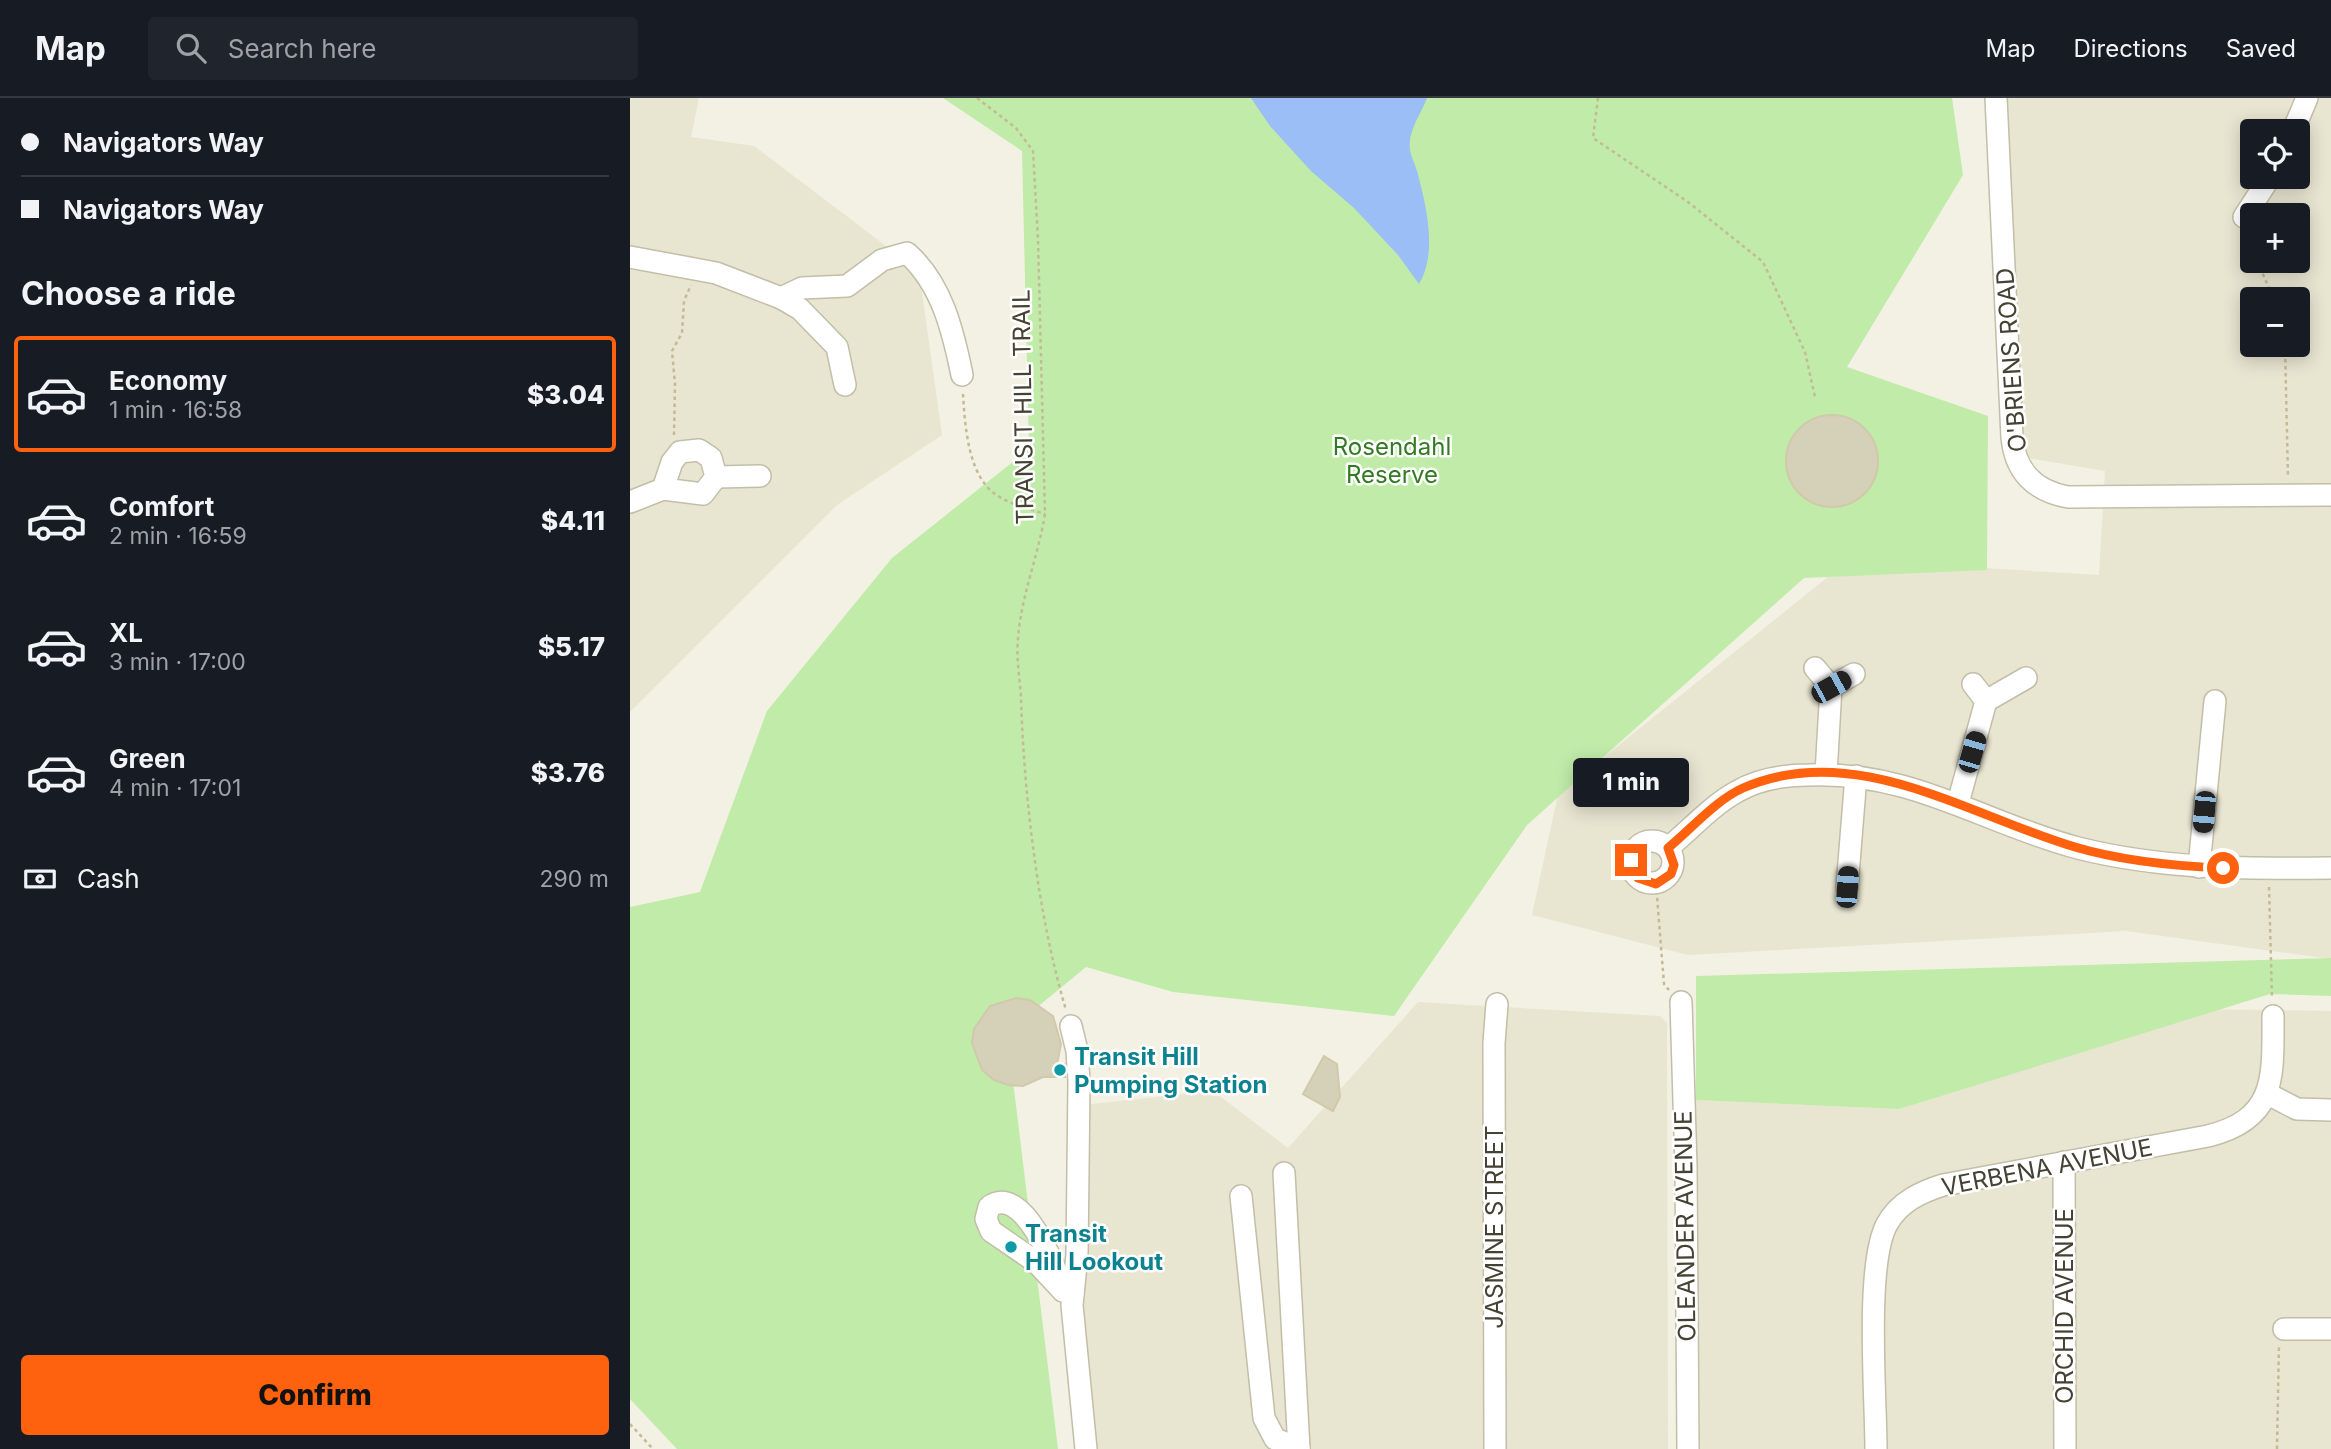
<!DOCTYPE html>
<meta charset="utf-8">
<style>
body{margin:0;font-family:Inter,sans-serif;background:#20242c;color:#f1f3f6;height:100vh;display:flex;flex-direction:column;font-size:26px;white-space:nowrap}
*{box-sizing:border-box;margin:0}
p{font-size:23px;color:#9ea1a6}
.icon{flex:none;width:38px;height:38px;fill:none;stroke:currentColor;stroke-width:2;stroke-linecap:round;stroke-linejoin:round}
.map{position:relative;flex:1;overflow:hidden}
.panel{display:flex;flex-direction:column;background:#171b24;width:630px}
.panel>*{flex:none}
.hud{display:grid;align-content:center;height:154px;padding:0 21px;background:#171b24}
.buttons{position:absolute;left:1610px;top:21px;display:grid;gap:14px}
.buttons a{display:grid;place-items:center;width:70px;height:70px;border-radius:7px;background:#171b24;box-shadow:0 4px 18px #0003;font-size:35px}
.end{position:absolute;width:32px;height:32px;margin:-16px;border:9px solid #ff620f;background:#fff;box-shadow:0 0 0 4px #fff}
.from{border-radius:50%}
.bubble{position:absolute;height:49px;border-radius:7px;background:#171b24;box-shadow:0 4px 18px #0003;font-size:23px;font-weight:800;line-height:49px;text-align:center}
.car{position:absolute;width:21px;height:42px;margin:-21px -10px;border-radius:9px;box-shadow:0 0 5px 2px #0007;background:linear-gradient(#222 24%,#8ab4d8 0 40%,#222 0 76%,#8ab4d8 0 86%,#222 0)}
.hud b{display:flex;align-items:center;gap:24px;height:66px;font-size:26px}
.hud b+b{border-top:2px solid #363941}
.hud i{width:18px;height:18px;background:#f1f3f6}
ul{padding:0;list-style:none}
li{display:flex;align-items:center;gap:21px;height:116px;margin:0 14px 10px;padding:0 7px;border:4px solid transparent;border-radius:7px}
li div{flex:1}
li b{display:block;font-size:26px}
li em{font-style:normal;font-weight:800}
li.active{border-color:#ff620f}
li>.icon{width:63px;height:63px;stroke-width:1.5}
h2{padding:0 21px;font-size:32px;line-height:84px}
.pay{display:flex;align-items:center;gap:18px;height:77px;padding:0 21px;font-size:26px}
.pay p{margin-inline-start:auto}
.primary-button{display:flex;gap:14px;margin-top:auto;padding:14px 21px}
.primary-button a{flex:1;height:80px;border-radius:7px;background:#ff620f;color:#111;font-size:28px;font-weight:800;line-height:80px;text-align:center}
header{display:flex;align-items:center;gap:42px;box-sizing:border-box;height:98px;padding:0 35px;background:#171b24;border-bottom:2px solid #363941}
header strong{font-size:33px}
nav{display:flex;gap:38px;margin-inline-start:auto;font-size:24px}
.search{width:490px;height:63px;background:#20242c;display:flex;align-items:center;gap:18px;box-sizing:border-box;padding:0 24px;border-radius:7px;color:#9ea1a6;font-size:26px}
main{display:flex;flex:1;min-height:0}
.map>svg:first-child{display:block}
.residential{fill:#e8e5d1;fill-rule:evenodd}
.green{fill:#c0eba9}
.water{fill:#9abef5}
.building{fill:#d5d0b8;stroke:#d1c9ab;stroke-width:2}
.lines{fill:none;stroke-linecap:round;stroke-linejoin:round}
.minor-casing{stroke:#c2bea8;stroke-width:24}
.path{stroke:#c2bb96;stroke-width:2.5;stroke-dasharray:3.5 3.5;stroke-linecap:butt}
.minor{stroke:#fff;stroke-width:21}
.route{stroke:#ff620f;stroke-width:9}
.culture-dot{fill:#0f9aa8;stroke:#fff;stroke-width:2.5}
.labels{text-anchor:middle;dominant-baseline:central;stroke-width:5;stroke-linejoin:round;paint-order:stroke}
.street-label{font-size:24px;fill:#454233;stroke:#fff}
.park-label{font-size:24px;fill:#337b23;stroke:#fff}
.culture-label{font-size:24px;font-weight:bold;fill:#0d838f;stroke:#fff;text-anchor:start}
</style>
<header>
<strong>Map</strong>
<div class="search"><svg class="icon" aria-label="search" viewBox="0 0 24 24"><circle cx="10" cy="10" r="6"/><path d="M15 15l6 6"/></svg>Search here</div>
<nav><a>Map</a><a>Directions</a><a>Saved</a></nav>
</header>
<main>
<section class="panel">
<div class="hud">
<b><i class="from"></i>Navigators Way</b>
<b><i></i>Navigators Way</b>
</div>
<h2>Choose a ride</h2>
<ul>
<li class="active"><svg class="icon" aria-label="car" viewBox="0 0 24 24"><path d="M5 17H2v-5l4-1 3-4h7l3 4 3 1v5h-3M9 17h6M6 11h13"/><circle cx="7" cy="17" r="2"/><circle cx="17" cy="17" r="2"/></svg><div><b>Economy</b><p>1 min · 16:58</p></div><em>$3.04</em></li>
<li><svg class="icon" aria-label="car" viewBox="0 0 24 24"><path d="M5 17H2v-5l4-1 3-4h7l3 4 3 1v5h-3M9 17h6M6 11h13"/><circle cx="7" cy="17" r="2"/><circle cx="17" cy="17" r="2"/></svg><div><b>Comfort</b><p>2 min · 16:59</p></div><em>$4.11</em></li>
<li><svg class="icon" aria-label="car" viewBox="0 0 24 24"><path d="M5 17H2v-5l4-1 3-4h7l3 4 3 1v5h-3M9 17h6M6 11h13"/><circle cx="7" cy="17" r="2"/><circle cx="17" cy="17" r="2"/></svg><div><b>XL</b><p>3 min · 17:00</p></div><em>$5.17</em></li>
<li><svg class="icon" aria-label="car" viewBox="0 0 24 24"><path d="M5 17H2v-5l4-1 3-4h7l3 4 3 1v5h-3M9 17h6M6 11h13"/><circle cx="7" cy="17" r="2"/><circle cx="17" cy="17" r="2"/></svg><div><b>Green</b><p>4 min · 17:01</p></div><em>$3.76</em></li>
</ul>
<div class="pay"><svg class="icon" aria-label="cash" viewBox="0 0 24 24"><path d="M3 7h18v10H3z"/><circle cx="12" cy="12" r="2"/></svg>Cash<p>290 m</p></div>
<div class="primary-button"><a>Confirm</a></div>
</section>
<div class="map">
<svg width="1701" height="1351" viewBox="0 0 1701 1351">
<rect width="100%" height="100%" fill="#f3f1e3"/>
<g class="residential">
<path d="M0,0H69L61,39L124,48L289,173L312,337L207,407L0,614Z"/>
<path d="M1373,0H1701V861L1496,833L1058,857L902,817L928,696L1219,462L1469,477L1475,373L1391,359ZM1622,33H1668V79H1622ZM1622,117H1668V163H1622ZM1622,201H1668V247H1622Z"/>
<path d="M788,904L1030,918L1037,925L1038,1351H446L443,1008L583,993L658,1050Z"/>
<path d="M1565,911L1701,913V1351H1070L1066,1002L1269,1011Z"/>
</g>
<g class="green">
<path d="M313,0H1322L1333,77L1217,269L1358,318L1357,472L1174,480L897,727L764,918L543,894L456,869L377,934L428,1351H47L0,1301V809L70,794L137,613L262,460L399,351L392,53Z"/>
<path d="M1701,860V898L1640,896L1269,1011L1066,1002V878Z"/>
</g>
<path class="water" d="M621,0H797C791,16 777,34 780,52C781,59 785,66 787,73C796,107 808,154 789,186L768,157L724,110L681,73L640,28Z"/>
<g class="building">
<circle cx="1202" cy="363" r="46"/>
<path d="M386,900L400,902L423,918L431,946L427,966H435V979H413L393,988L378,987L364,982L352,972L342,945L344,931L360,908Z"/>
<path d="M694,958L707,966L710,999L703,1013L673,996Z"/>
</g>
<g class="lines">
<defs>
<g id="minor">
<path d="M1366,0L1382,339C1385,373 1404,393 1438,399L1701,397"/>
<path d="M1663,33L1677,0"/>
<path d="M1614,119L1640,79"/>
<path d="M0,159L86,175L151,200L170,211L207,249L215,287"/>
<path d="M151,200L172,190L217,188L252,162L277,155C312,186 323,233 332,277"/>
<path d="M86,379L130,378"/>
<path d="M0,404L33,391L73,396L86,379L81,360L69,352L50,354L42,364L33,391"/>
<path d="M1185,570L1201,589L1224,576"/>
<path d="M1343,586L1356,603L1396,580"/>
<path d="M1196,676L1201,589"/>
<path d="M1328,705L1356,603"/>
<circle cx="1022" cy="764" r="21"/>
<path d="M1038,750C1060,732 1082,707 1108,693C1129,681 1155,677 1179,677C1283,673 1353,725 1448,750C1531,771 1616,771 1701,770"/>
<path d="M1569,769L1585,603"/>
<path d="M1217,789L1226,678"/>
<path d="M1051,904L1056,1069L1058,1351"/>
<path d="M441,928L447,953L449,984L447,1157L442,1207L456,1351"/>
<path d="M1638,996L1667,1011L1701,1012"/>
<path d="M1434,1064L1435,1351"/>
<path d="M654,1075L669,1351"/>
<path d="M611,1098L634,1320L645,1341L669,1350"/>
<path d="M433,1193L406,1164L361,1133L356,1121L359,1109C393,1084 426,1171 433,1193L443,1196"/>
<path d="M1654,1231H1701"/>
<path d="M865,1351L864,945L867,906"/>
<path d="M1246,1351C1246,1300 1235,1166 1257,1126C1269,1104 1291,1094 1313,1087L1578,1038C1647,1021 1643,979 1643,918"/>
</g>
</defs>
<use href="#minor" class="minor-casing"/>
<g class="path">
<path d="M347,0L386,30L403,53L408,141L415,416C408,459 391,498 388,541C386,561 390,581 391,600C394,698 408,818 436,912"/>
<path d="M968,0L963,40L1058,104L1133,164L1175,254L1185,299"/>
<path d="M1616,136L1622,153"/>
<path d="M1627,163L1644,201"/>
<path d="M1655,247L1658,380"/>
<path d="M333,296C335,328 338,380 368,398C382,407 400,411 415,416"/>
<path d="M44,337L45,286L42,253L52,235L54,203L61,187"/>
<path d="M1026,786L1034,886L1039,892"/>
<path d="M1639,789L1642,901"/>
<path d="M0,1326L23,1351"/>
<path d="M1647,1351L1649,1246"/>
</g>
<use href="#minor" class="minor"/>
</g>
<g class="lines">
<path class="route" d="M1001,762L1008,780L1026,786L1041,776L1044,767L1038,750C1061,731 1086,702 1113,690C1225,641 1340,718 1445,749C1492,763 1544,768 1593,770"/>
</g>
<g class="culture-dot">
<circle cx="430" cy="972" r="7"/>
<circle cx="381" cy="1149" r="7"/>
</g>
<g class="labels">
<g class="street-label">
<text transform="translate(1381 262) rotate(-94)">O'BRIENS ROAD</text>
<text transform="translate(393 309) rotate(-91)">TRANSIT HILL TRAIL</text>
<text transform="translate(1417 1069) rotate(-11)">VERBENA AVENUE</text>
<text transform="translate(1055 1128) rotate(-91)">OLEANDER AVENUE</text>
<text transform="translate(864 1129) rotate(-90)">JASMINE STREET</text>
<text transform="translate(1434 1208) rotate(-90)">ORCHID AVENUE</text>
</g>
<g class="park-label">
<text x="762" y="348">Rosendahl<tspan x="762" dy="28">Reserve</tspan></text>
</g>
<g class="culture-label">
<text x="444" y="958">Transit Hill<tspan x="444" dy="28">Pumping Station</tspan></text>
<text x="395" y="1135">Transit<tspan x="395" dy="28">Hill Lookout</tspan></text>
</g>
</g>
</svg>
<div class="buttons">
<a><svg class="icon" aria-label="locate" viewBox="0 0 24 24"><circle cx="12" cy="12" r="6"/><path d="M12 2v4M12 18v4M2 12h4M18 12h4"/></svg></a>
<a>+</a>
<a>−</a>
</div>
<i class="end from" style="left:1593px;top:770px"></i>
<i class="end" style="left:1001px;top:762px"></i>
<div class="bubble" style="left:943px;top:660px;width:116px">1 min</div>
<i class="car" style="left:1201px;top:589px;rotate:61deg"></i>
<i class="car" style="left:1342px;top:654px;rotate:16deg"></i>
<i class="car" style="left:1574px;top:714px;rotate:185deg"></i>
<i class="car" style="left:1217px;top:789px;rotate:4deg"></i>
</div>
</main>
